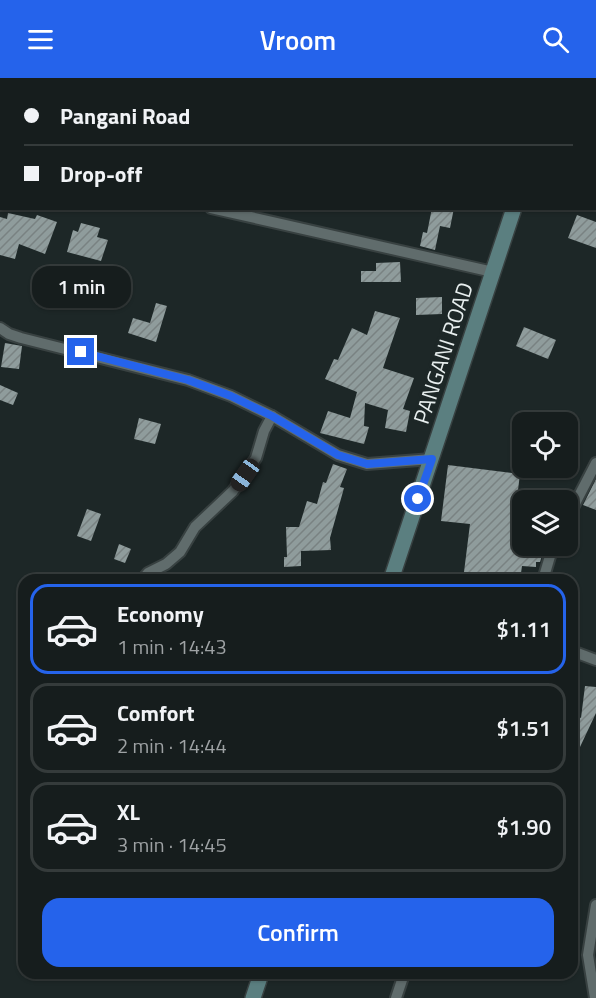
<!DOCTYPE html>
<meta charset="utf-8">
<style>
body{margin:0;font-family:"Titillium Web",sans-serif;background:#1f2626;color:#f1f3f6;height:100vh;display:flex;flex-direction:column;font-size:22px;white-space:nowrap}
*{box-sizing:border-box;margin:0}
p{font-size:20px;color:#9ea2a4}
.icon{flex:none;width:33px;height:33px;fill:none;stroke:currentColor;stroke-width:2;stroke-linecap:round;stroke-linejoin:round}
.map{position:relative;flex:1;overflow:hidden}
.side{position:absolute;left:18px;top:496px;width:560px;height:405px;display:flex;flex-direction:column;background:#161d1d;border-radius:18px;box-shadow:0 2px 4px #0004,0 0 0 2px #353b3b}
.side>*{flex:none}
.guide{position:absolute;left:0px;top:0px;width:597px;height:132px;box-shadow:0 2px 4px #0004,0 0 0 2px #353b3b;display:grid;align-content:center;height:132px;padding:0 24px;background:#161d1d}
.fabs{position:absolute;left:512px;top:334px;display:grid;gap:12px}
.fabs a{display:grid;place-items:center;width:66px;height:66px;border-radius:12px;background:#161d1d;box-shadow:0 2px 4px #0004,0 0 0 2px #353b3b;font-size:30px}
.end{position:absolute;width:27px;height:27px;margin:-14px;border:8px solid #2563eb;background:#fff;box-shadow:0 0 0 3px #fff}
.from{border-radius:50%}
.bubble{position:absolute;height:42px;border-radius:18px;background:#161d1d;box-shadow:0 2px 4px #0004,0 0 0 2px #353b3b;font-size:20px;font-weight:600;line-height:42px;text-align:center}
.car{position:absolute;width:18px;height:36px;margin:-18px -9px;border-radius:8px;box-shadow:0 0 4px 2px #0007;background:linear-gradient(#222 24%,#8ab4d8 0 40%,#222 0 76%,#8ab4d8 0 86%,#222 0)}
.guide b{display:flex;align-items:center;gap:21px;height:57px;font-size:22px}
.guide b+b{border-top:2px solid #353b3b}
.guide i{width:15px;height:15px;background:#f1f3f6}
ul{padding:10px 0 0;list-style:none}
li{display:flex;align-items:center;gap:18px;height:90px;margin:0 12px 9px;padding:0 12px;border:3px solid #353b3b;border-radius:18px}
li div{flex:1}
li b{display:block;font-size:22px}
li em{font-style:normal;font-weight:600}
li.selected{border-color:#2563eb}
li>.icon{width:54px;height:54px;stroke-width:1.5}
.cta{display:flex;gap:12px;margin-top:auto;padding:12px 24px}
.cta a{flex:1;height:69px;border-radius:18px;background:#2563eb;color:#fff;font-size:24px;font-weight:600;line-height:69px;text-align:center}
header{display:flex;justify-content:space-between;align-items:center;height:78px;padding:0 24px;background:#2563eb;color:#fff;font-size:27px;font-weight:600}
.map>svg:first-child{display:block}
.building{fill:url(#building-hatch)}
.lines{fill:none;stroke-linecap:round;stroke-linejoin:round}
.street-casing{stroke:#384141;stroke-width:14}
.secondary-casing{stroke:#384141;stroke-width:18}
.street{stroke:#606c6c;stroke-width:10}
.secondary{stroke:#5b7f80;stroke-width:15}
.route{stroke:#2563eb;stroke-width:8}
.labels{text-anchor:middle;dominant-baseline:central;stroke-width:6;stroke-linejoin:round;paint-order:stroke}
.street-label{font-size:22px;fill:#e7eeee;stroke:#1d2727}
</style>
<header><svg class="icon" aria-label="menu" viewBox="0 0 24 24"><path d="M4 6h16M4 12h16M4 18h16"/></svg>Vroom<svg class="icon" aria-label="search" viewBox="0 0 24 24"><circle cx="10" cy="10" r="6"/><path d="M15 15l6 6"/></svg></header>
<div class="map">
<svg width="596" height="920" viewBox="0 0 596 920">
<defs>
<pattern id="building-hatch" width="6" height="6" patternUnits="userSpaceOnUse" patternTransform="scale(1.5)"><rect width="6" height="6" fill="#8f9c9c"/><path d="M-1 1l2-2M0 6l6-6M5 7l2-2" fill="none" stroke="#798282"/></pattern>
</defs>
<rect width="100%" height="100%" fill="#1d2727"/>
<g class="building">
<path d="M432,130H454L450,150L440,148L435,172L420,168L423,154L427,155Z"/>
<path d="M8,135L35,141L37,137L57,144L45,176L19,166L15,181L0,177V139L7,141Z"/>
<path d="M577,137L596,144V170L568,160Z"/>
<path d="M81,145L100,150L97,159L108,162L101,183L67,174L73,152L78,154Z"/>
<path d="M400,184L401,204H361V193H376V185Z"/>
<path d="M442,219V236L416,237V220Z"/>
<path d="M156,225L167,228L156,264L128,255L133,240L150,245Z"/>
<path d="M375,233L400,240L383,290L414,300L403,331L410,333L406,354L385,350L388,332L365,325L364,348L369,349L364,366L320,355L328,333L350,340L357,314L325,301L334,281L338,282L352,250L367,257Z"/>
<path d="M524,249L556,262L548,281L516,268Z"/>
<path d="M5,265L22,268L19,291L1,289Z"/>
<path d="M0,307L18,315L13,327L0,322Z"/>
<path d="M139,340L161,346L155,366L134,361Z"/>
<path d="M333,386L347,391L340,409L344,410L330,460L331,472L301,473V488L284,489V479H287L286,449H299L307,423L317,426L323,404L326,405Z"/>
<path d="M448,387L520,396L511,468L544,471L540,484H536V489L522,488L520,502L487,500V502H463L470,446L441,443Z"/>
<path d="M596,401V432L583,427Z"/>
<path d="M87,431L101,436L91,463L77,458Z"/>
<path d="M119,466L131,471L125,485L114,481Z"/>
<path d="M585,608L596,609V635L580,669L572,662V635L581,640Z"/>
</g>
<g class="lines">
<defs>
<g id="street">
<path d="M0,2L1,0"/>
<path d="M202,2L203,0"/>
<path d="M0,89H2"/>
<path d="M211,130L493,194"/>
<path d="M0,250L9,256L21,260L188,302L231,318L272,338L338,377L367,386L432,381"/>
<path d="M567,441L596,385"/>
<path d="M142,502L148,495L166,486L180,474L195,449L233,413L256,380L264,353L272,338"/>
<path d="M543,502L553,468"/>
<path d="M572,573L596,582"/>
<path d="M396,920L404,896"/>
<path d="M595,920L588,877L596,827"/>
</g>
<g id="secondary">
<path d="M562,2V0"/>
<path d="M391,502L514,130"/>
<path d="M253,920L261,896"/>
</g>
</defs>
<use href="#street" class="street-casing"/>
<use href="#secondary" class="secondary-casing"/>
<use href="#street" class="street"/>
<use href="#secondary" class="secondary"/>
</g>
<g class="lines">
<path class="route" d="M81,274L188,302L231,318L272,338L338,377L367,386L432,381L418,421"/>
</g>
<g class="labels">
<g class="street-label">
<text transform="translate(443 275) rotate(-72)">PANGANI ROAD</text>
</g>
</g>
</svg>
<div class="fabs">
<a><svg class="icon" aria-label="locate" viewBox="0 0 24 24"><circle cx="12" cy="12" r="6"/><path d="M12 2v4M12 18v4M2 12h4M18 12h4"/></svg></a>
<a><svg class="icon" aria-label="layers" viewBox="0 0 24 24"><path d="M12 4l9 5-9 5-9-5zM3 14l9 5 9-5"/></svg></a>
</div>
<i class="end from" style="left:418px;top:421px"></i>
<i class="end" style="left:81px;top:274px"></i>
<div class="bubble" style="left:32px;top:188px;width:99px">1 min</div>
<i class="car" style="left:245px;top:397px;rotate:215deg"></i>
<div class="guide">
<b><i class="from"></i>Pangani Road</b>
<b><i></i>Drop-off</b>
</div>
<section class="side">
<ul>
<li class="selected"><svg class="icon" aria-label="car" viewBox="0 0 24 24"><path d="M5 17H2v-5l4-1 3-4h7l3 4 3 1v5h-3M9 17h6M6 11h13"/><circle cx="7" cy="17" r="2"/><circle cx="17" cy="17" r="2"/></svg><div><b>Economy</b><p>1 min · 14:43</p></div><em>$1.11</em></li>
<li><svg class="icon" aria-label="car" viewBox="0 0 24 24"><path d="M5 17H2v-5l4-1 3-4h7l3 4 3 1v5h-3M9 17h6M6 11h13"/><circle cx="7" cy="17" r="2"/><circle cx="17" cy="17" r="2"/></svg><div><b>Comfort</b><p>2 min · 14:44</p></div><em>$1.51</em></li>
<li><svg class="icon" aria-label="car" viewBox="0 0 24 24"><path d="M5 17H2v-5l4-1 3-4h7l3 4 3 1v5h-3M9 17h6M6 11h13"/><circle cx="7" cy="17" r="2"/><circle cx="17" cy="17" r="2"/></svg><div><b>XL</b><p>3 min · 14:45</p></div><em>$1.90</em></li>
</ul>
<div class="cta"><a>Confirm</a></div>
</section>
</div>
